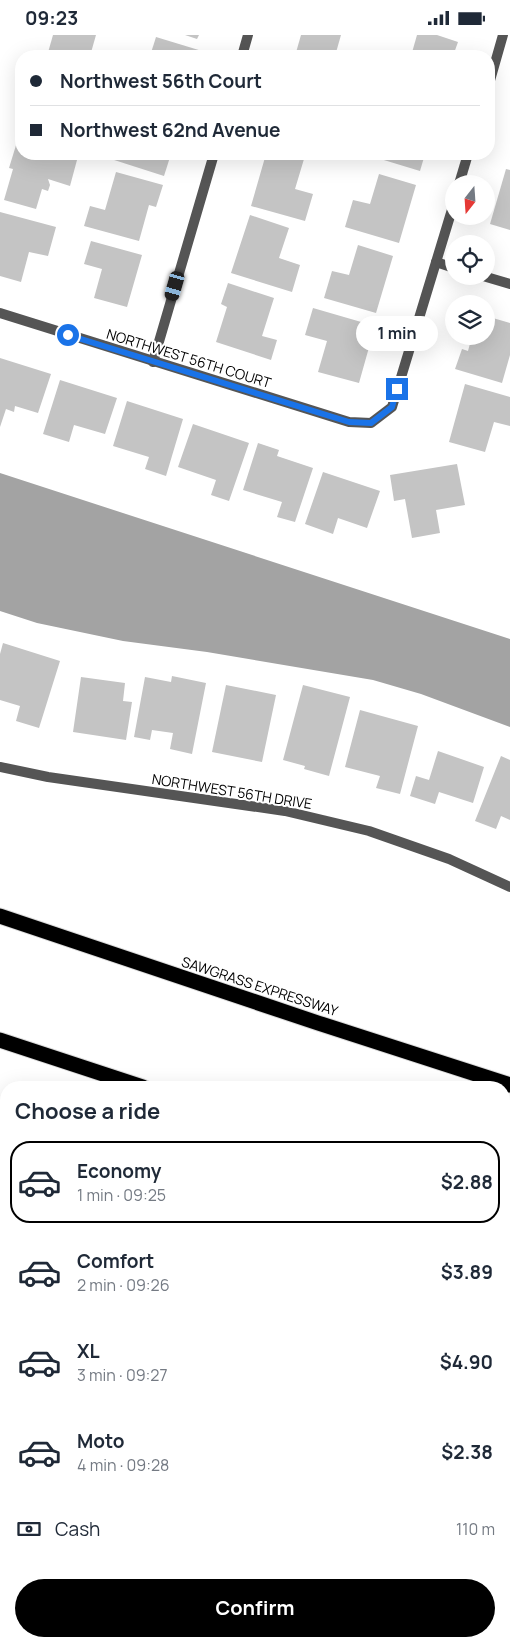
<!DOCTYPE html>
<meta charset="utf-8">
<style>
body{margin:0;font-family:Manrope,sans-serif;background:#f2f2f3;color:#1f2937;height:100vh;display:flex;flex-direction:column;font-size:19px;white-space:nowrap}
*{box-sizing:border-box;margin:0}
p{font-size:16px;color:#747a83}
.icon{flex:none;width:28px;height:28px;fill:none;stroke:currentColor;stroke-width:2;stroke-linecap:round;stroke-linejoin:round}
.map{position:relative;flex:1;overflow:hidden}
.drawer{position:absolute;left:0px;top:1046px;width:510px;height:566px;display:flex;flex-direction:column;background:#fff;border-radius:20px 20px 0 0;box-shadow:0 5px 20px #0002}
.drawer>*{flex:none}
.guide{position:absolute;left:15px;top:15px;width:480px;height:110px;border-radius:20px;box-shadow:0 5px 20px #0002;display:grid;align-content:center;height:110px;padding:0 15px;background:#fff}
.needle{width:32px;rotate:197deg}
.buttons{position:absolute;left:445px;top:140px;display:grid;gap:10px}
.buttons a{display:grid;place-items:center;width:50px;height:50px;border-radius:50%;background:#fff;box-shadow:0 5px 20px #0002;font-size:25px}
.end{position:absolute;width:22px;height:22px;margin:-11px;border:6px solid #1a73e8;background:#fff;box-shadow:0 0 0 2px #fff}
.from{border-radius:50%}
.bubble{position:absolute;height:35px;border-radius:18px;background:#fff;box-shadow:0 5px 20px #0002;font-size:16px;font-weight:700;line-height:35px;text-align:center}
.car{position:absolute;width:15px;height:30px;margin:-15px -8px;border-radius:6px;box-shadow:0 0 4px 1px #0007;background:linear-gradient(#222 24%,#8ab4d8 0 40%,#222 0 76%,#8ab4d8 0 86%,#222 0)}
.guide b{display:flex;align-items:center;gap:18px;height:48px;font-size:19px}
.guide b+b{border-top:1px solid #e0e1e3}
.guide i{width:12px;height:12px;background:#1f2937}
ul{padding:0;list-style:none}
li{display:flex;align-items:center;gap:15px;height:82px;margin:0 10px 8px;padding:0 5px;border:2px solid transparent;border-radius:20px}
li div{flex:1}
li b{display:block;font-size:19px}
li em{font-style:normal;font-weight:700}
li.active{border-color:#000}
li>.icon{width:45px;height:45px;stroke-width:1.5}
h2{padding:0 15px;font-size:22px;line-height:60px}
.pay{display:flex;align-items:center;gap:12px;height:55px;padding:0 15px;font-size:19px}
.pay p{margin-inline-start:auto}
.button{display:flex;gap:10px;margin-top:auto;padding:10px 15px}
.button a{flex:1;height:58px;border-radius:30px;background:#000;color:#fff;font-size:20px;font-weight:700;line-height:58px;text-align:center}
.status{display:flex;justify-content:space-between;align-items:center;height:35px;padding:0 25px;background:#fff;direction:ltr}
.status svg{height:14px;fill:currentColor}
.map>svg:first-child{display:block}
.water{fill:#a3a3a3}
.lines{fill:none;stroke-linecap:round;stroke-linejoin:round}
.canal{stroke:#a3a3a3;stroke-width:21}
.building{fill:#c4c4c4}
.highway-casing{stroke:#dbdbdb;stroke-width:17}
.street{stroke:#555;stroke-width:10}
.highway{stroke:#000;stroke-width:15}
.route{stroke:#1a73e8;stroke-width:6}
.labels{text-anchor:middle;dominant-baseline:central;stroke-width:4;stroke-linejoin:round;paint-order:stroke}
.street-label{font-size:14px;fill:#000;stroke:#fff}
</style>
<div class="status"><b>09:23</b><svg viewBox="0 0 49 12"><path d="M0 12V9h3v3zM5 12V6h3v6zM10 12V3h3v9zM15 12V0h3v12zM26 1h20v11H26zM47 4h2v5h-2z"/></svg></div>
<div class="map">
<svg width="510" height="1612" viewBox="0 0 510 1612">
<rect width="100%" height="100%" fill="#fff"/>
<path class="water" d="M0,438L510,604V692L421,659L373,645L207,617L123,606L37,588L0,576Z"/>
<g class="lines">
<g class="canal">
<path d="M0,1108L6,1110"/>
<path d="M504,1271L510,1273"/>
</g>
</g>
<g class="building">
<path d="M53,0H96L90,21H47Z"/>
<path d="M185,0H199L197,4Z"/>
<path d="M301,0H341L335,21H295Z"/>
<path d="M417,0H437L458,7L453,21H411Z"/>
<path d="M156,2L202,16L201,21H150Z"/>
<path d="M17,107L21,109V119H55L77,125L70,151L48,144L50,150L48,156L42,154L36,174L4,165L13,134L9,133Z"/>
<path d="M112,119H171L164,141L111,124Z"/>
<path d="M266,119H285L304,124L295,154L313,159L305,186L251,171Z"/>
<path d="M364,119H425L420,136Z"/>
<path d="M506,134L510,135V195L490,189Z"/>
<path d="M116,137L163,150L156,172L149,170L139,206L84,191L90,171L105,175Z"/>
<path d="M379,139L416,150L399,208L345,192L353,165L370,169Z"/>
<path d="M0,177L56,192L48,221L29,217L21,247L0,241Z"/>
<path d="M250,180L289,193L279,223L300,230L292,257L231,238Z"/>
<path d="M91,206L142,220L127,272L94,263L102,234L84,229Z"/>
<path d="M358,210L393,221L376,278L324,263L332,236L349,240Z"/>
<path d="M228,248L274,263L262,301L277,305L271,325L216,307L227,272L221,269Z"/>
<path d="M313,273L375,291L359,348L318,337L327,306L305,300Z"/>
<path d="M486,281L510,288V320L502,348L455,334L462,314L468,316L472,301H486Z"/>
<path d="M0,323L51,339L38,378L15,371L14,377L6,374L0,392Z"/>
<path d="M60,345L117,363L105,399L74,390L69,407L43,399Z"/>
<path d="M465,349L510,362V391L494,387L485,417L449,407Z"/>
<path d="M127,366L183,384L166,441L145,434L149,422L113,411Z"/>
<path d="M193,389L249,408L229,466L211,460L216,445L178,432Z"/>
<path d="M258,408L279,415L277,421L313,433L295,487L277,482L282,467L243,455Z"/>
<path d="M457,429L465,470L436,475L440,498L412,503L405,464L394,466L390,440Z"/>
<path d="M323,437L380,456L367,493L338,483L333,499L305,489Z"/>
<path d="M3,608L60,626L39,693L16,686L20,671L0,665V619Z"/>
<path d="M172,641L206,648L192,719L170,714L173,698L152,695L150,705L134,702L145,642L171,647Z"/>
<path d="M81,642L125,648L123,666L132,667L126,705L73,697Z"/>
<path d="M226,650L276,660L262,727L212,717Z"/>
<path d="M303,650L350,662L329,741L304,734L305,731L283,725Z"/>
<path d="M360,675L418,691L400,759L376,753L380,741L345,732Z"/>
<path d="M438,716L484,732L473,768L439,757L435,769L410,761L416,741L429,745Z"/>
<path d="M501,721L510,725V785L501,781L496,794L475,786Z"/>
</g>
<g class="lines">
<defs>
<g id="highway">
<path d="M0,881L318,988L510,1050"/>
<path d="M0,1005L143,1052"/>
<path d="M504,1170L510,1172"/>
</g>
</defs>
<use href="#highway" class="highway-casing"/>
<g class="street">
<path d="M242,21L248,0"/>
<path d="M489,49L503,0"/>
<path d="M459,149L468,119"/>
<path d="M436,227L454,233"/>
<path d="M483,241L510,249"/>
<path d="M0,278L349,387L371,388L392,372L454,168"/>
<path d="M153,327L214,119"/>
<path d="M0,732L48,742L285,776L369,796L449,824L510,852"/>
<path d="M155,1612L157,1606"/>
</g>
<use href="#highway" class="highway"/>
</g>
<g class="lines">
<path class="route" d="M68,300L349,387L371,388L392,372L397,354"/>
</g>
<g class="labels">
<g class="street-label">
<text transform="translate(189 323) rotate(17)">NORTHWEST 56TH COURT</text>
<text transform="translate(232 756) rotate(9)">NORTHWEST 56TH DRIVE</text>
<text transform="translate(260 951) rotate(18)">SAWGRASS EXPRESSWAY</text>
</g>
</g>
</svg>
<div class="buttons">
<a><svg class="needle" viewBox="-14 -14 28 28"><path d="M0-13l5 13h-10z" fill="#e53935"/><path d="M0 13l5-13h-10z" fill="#747a83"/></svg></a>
<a><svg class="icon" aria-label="locate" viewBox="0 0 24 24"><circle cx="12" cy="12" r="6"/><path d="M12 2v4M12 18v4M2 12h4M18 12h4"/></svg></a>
<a><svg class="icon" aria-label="layers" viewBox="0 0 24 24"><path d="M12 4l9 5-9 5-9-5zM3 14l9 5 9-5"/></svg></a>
</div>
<i class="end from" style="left:68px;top:300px"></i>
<i class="end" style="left:397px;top:354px"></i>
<div class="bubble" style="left:356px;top:281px;width:82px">1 min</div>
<i class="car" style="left:175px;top:251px;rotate:196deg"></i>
<div class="guide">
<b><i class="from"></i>Northwest 56th Court</b>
<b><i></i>Northwest 62nd Avenue</b>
</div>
<section class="drawer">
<h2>Choose a ride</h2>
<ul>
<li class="active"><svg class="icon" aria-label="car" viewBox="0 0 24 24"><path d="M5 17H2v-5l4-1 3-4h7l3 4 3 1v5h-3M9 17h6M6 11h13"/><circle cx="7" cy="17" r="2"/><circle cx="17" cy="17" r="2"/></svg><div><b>Economy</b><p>1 min · 09:25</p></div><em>$2.88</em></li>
<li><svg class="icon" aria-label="car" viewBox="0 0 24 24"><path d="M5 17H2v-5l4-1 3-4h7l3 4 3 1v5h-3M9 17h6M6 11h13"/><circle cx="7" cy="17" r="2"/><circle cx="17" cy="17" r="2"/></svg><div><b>Comfort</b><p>2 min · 09:26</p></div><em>$3.89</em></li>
<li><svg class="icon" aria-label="car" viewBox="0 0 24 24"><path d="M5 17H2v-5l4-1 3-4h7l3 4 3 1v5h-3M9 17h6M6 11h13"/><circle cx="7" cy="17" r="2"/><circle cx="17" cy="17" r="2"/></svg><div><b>XL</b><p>3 min · 09:27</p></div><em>$4.90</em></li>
<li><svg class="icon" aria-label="car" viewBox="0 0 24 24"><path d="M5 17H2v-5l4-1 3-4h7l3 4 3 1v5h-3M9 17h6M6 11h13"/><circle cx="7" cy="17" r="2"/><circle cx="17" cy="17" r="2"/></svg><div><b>Moto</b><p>4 min · 09:28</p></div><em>$2.38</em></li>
</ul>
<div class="pay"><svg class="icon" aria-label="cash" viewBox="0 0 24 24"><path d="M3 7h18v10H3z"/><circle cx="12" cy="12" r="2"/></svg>Cash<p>110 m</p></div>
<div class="button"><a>Confirm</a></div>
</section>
</div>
